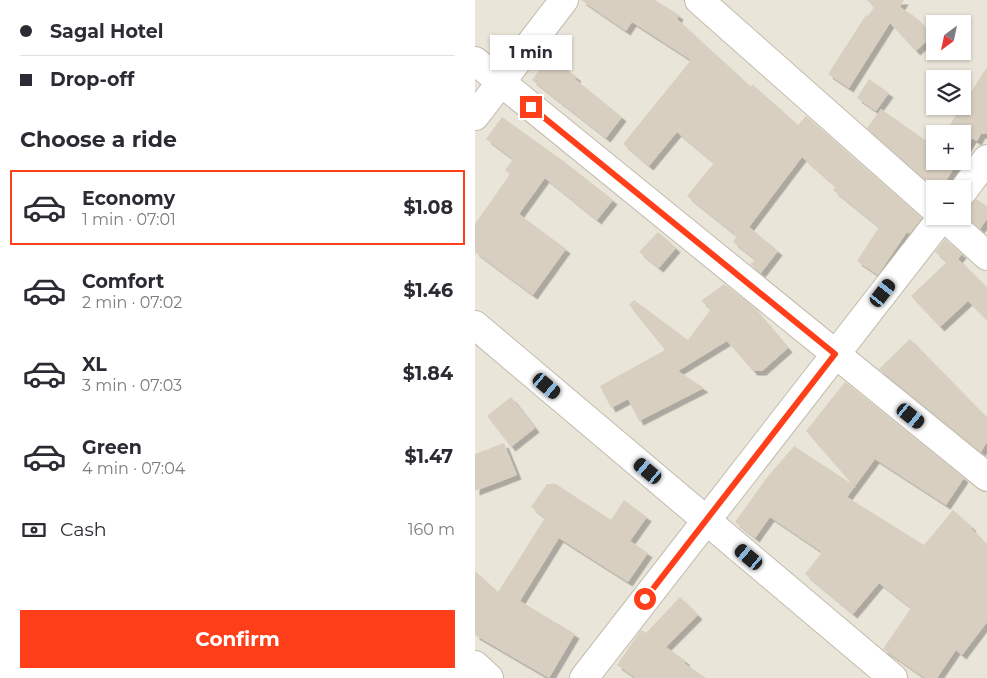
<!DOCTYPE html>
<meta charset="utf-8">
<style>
body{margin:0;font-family:Montserrat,sans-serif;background:#f2f2f3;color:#2b2b33;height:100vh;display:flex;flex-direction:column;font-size:19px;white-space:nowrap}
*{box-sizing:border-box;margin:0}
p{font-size:16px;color:#7c7c81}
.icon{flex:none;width:28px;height:28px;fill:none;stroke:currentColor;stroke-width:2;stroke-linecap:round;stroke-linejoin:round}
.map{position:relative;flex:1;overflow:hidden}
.panel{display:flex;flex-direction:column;background:#fff;width:475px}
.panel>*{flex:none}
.hud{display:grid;align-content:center;height:110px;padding:0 20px;background:#fff}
.needle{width:32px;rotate:213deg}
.buttons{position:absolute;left:451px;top:15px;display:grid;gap:10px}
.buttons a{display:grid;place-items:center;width:45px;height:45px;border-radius:0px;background:#fff;box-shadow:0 1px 4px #0004;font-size:25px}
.end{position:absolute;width:22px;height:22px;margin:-11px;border:6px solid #ff3f19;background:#fff;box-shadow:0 0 0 2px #fff}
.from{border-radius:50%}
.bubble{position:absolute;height:35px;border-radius:0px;background:#fff;box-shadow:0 1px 4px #0004;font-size:16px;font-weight:700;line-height:35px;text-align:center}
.car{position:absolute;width:15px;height:30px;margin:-15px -8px;border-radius:6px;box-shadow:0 0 4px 1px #0007;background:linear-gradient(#222 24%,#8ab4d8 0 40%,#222 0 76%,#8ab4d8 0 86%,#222 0)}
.hud b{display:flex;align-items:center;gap:18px;height:48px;font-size:19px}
.hud b+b{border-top:1px solid #e1e1e2}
.hud i{width:12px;height:12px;background:#2b2b33}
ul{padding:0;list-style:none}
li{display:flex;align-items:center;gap:15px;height:75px;margin:0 10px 8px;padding:0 10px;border:2px solid transparent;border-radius:0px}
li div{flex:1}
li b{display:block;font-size:19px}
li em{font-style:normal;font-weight:700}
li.selected{border-color:#ff3f19}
li>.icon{width:45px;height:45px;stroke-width:1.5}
h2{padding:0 20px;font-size:22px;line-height:60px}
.pay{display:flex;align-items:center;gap:12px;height:55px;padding:0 20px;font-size:19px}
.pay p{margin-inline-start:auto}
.primary-button{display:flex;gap:10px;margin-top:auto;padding:10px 20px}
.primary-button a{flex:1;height:58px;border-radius:0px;background:#ff3f19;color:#fff;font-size:20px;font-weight:700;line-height:58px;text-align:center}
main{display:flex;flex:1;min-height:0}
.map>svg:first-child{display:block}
.residential{fill:#eae5d9;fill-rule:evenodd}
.building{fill:#d8cfc0;filter:url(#shadow)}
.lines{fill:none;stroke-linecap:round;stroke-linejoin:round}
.street-casing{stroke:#c2bbad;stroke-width:30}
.street{stroke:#fff;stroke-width:28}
.route{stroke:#ff3f19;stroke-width:6}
</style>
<main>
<section class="panel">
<div class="hud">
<b><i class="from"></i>Sagal Hotel</b>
<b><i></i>Drop-off</b>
</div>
<h2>Choose a ride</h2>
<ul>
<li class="selected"><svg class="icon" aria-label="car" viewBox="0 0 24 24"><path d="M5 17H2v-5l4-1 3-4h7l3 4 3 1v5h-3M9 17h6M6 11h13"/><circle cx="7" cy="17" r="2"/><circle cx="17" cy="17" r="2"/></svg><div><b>Economy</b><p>1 min · 07:01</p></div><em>$1.08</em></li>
<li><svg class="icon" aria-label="car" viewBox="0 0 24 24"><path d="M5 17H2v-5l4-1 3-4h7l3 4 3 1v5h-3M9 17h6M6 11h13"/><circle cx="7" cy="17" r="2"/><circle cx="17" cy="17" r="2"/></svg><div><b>Comfort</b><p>2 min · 07:02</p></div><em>$1.46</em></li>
<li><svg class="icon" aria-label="car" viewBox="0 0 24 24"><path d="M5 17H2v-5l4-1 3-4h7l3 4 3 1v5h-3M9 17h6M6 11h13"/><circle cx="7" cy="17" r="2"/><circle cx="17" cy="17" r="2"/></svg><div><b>XL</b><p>3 min · 07:03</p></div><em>$1.84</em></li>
<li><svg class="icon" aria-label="car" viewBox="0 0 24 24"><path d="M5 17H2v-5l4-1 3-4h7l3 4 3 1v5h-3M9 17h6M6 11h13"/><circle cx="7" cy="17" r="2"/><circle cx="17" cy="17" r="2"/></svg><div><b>Green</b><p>4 min · 07:04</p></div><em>$1.47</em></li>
</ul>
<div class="pay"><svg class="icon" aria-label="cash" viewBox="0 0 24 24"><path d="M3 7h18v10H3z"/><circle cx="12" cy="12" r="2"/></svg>Cash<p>160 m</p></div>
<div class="primary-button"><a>Confirm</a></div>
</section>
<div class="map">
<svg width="512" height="678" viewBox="0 0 512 678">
<defs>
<filter id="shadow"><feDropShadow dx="4.5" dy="4.5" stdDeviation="0" flood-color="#0004"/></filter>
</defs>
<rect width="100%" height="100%" fill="#f6f3eb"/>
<path class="residential" d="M0,0H512V678H0ZM460,24H488V51H460ZM460,79H488V106H460ZM460,134H488V161H460ZM460,189H488V216H460Z"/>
<g class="building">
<path d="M106,0H180L204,15L202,19L276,87L277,84L323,125L331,116L447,218L434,234L432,232L403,275L382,261L404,227L358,190L361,187L327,157L274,227L303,251L286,273L275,264L281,260L258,242L262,236L212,196L239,163L202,132L174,166L148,144L216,60L157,22L151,31Z"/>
<path d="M392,0H429L425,7L439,16L458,35L441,51L415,23L374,88L353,74L391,15L393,16L399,7Z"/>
<path d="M74,57L102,77L100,79L147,117L131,138L57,80Z"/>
<path d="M512,67V134H506L502,141L497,138L488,154V134H469Z"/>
<path d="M394,79L414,93L401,111L382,98Z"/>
<path d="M406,109L460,147V161H483L471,181L475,183L473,189H461L392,128Z"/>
<path d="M27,117L87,160L138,200L122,220L70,178L44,214L91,249L58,295L0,252V224L35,174L30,170L38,159L11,139Z"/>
<path d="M501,199L512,206V219L505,229L488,213V206L495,205Z"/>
<path d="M183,232L201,248L184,268L164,252Z"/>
<path d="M470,239L487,254L483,259L512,288V320L493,301L465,327L436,296L472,262L460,252Z"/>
<path d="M249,284L276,305L313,348L287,371H278L252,341L203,371L229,388L164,421L153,399L136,408L125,386L190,350L154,305L159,300L213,340L236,309L226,301Z"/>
<path d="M435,339L512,418V442L506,452L404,369Z"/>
<path d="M370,382L489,478L471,505L400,459L372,497L449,545L478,510L497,527L496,528L512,545V622L487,655L481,650L462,678H450L408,649L436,608L404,583L378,614L330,574L347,552L295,517L280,538L260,522L290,480L319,446L377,484L331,431Z"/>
<path d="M36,397L60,428L36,447L12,416Z"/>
<path d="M29,443L42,475L0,491V454Z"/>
<path d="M72,484H81L136,520L149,500L172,517L155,541L173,553L153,582L84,538L45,601L100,634L74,678L0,635V571L23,592L70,518L56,507Z"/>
<path d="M205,597L223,615L191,647L211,661L209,663L231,678H161L142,665L166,630L171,633Z"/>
</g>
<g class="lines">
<defs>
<g id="street">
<path d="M224,0L460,209"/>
<path d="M0,61L512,477"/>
<path d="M0,116L89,0"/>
<path d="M488,191L512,159"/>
<path d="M468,216L512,256"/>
<path d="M0,325L418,678"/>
<path d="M0,665L14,678"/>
<path d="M109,678L468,216"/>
</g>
</defs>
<use href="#street" class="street-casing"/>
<use href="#street" class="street"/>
</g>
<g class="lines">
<path class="route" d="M56,107L360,354L170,599"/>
</g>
</svg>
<div class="buttons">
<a><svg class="needle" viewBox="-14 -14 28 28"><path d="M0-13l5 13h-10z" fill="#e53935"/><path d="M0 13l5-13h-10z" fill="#7c7c81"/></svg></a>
<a><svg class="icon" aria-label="layers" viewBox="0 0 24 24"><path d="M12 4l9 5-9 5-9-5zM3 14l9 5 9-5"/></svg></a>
<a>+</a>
<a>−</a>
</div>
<i class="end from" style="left:170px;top:599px"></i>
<i class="end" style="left:56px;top:107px"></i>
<div class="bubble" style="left:15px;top:35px;width:82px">1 min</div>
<i class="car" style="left:408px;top:293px;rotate:38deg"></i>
<i class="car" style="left:72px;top:386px;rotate:130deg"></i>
<i class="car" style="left:436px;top:416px;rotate:129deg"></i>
<i class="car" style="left:173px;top:471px;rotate:310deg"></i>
<i class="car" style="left:274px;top:557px;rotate:310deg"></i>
</div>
</main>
